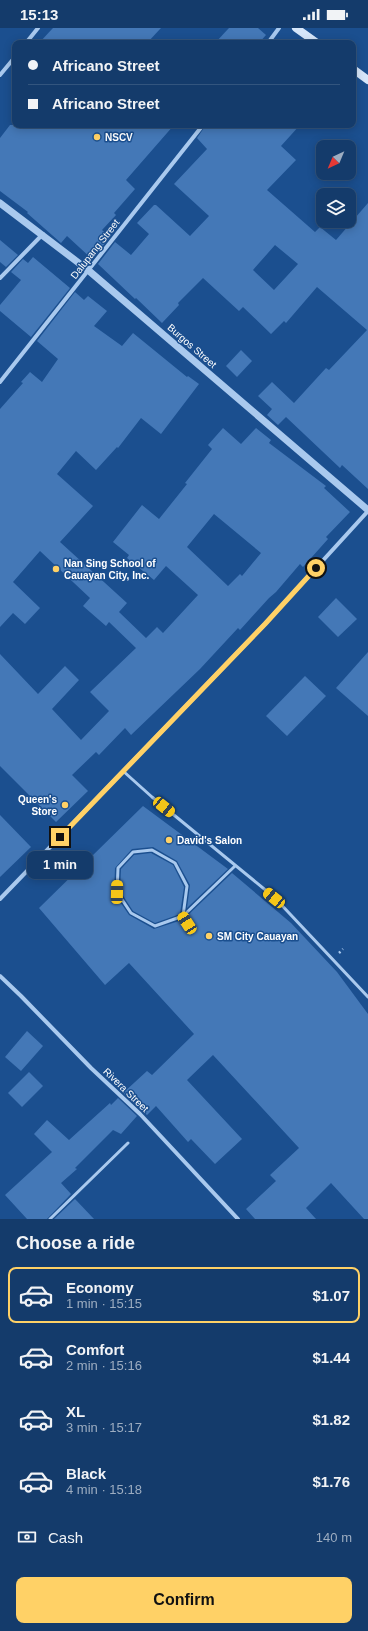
<!DOCTYPE html>
<meta charset="utf-8">
<style>
body{margin:0;font-family:Helvetica,sans-serif;background:#214673;color:#f1f3f6;height:100vh;display:flex;flex-direction:column;font-size:15px;white-space:nowrap}
*{box-sizing:border-box;margin:0}
p{font-size:13px;color:#9dadc1}
.icon{flex:none;width:22px;height:22px;fill:none;stroke:currentColor;stroke-width:2;stroke-linecap:round;stroke-linejoin:round}
.map{position:relative;height:1191px;overflow:hidden}
.side{display:flex;flex-direction:column;background:#143b6b;flex:1}
.side>*{flex:none}
.hud{position:absolute;left:12px;top:12px;width:344px;height:88px;border-radius:8px;box-shadow:0 2px 10px #0003,0 0 0 1px #33557e;display:grid;align-content:center;height:88px;padding:0 16px;background:#143b6b}
.needle{width:26px;rotate:224deg}
.buttons{position:absolute;left:316px;top:112px;display:grid;gap:8px}
.buttons a{display:grid;place-items:center;width:40px;height:40px;border-radius:8px;background:#143b6b;box-shadow:0 2px 10px #0003,0 0 0 1px #33557e;font-size:20px}
.end{position:absolute;width:18px;height:18px;margin:-9px;border:5px solid #ffd166;background:#111;box-shadow:0 0 0 2px #111}
.from{border-radius:50%}
.bubble{position:absolute;height:28px;border-radius:8px;background:#143b6b;box-shadow:0 2px 10px #0003,0 0 0 1px #33557e;font-size:13px;font-weight:600;line-height:28px;text-align:center}
.car{position:absolute;width:12px;height:24px;margin:-12px -6px;border-radius:5px;box-shadow:0 0 3px 1px #0007;background:linear-gradient(#f5c518 24%,#345 0 40%,#f5c518 0 76%,#345 0 86%,#f5c518 0)}
.hud b{display:flex;align-items:center;gap:14px;height:38px;font-size:15px}
.hud b+b{border-top:1px solid #33557e}
.hud i{width:10px;height:10px;background:#f1f3f6}
ul{padding:0;list-style:none}
li{display:flex;align-items:center;gap:12px;height:56px;margin:0 8px 6px;padding:0 8px;border:2px solid transparent;border-radius:8px}
li div{flex:1}
li b{display:block;font-size:15px}
li em{font-style:normal;font-weight:600}
li.selected{border-color:#ffd166}
li>.icon{width:36px;height:36px;stroke-width:1.5}
h2{padding:0 16px;font-size:18px;line-height:48px}
.pay{display:flex;align-items:center;gap:10px;height:44px;padding:0 16px;font-size:15px}
.pay p{margin-inline-start:auto}
.action{display:flex;gap:8px;margin-top:auto;padding:8px 16px}
.action a{flex:1;height:46px;border-radius:8px;background:#ffd166;color:#111;font-size:16px;font-weight:600;line-height:46px;text-align:center}
.status{display:flex;justify-content:space-between;align-items:center;height:28px;padding:0 20px;background:#143b6b;direction:ltr}
.status svg{height:11px;fill:currentColor}
.map>svg:first-child{display:block}
.building{fill:#4478b7;fill-rule:evenodd}
.lines{fill:none;stroke-linecap:round;stroke-linejoin:round}
.path{stroke:#a9c9ee;stroke-width:2.5;stroke-dasharray:2 3;stroke-linecap:butt}
.service{stroke:#a9c9ee;stroke-width:3}
.minor{stroke:#a9c9ee;stroke-width:4}
.tertiary{stroke:#a9c9ee;stroke-width:7}
.secondary{stroke:#d6e6fa;stroke-width:8}
.route{stroke:#ffd166;stroke-width:5}
.poi-dot{fill:#ffd166;stroke:#1b4f8f;stroke-width:1.5}
.labels{text-anchor:middle;dominant-baseline:central;stroke-width:3;stroke-linejoin:round;paint-order:stroke}
.poi-label{font-size:10px;font-weight:bold;fill:#fff;stroke:#1b4f8f;text-anchor:start}
.street-label{font-size:10px;fill:#fff;stroke:#1b4f8f}
</style>
<div class="status"><b>15:13</b><svg viewBox="0 0 49 12"><path d="M0 12V9h3v3zM5 12V6h3v6zM10 12V3h3v9zM15 12V0h3v12zM26 1h20v11H26zM47 4h2v5h-2z"/></svg></div>
<div class="map">
<svg width="368" height="1191" viewBox="0 0 368 1191">
<rect width="100%" height="100%" fill="#1b4f8f"/>
<g class="building">
<path d="M53,0H161L147,15H39Z"/>
<path d="M229,0H258L266,7L259,15H215Z"/>
<path d="M10,97H174L126,152L135,161L114,185L116,187L102,202L110,209L92,231L67,208L61,215L27,185L28,184L0,163V110Z"/>
<path d="M206,97H300L281,118L296,132L267,162L315,204L320,199L336,212L368,175V461L342,437L340,440L286,389L278,397L267,387L272,381L258,368L272,354L294,375L326,340L329,342L367,302L317,259L286,295L284,293L271,306L243,279L239,283L203,250L178,275L179,277L162,295L136,270L135,271L98,236L115,214L131,227L149,206L137,195L154,177H156L190,208L209,188L174,156L207,121L197,110ZM275,217L298,236L274,262L253,242Z"/>
<path d="M0,212L18,227L6,239L0,234Z"/>
<path d="M33,229L70,260L31,309L0,283V277L21,252L11,244L23,231L28,235Z"/>
<path d="M75,264L84,272L88,268L107,283L94,298L122,318L133,305L187,349L188,348L199,356L161,406L141,390L118,420L117,419L96,442L76,423L57,446L93,478L60,514L127,575L119,584L146,610L157,599L163,605L198,567L166,538L154,552L127,530L129,527L113,514L142,477L159,491L187,456L185,455L212,421L208,417L223,400L241,416L256,400L271,412L269,415L326,458L324,460L350,484L326,509L328,511L303,539L300,536L276,564L269,570L240,602L238,600L200,641L131,707L125,700L99,727L96,724L72,747L88,763L56,794L0,738V626L38,666L65,638L79,652L52,681L81,712L109,683L90,664L136,620L109,594L106,598L83,578L90,570L40,523L13,554L40,580L25,596L13,585L0,599V381L23,355L21,354L30,344L42,354L58,331L37,313ZM214,486L261,525L242,548L240,546L228,558L187,519Z"/>
<path d="M241,322L252,333L237,349L226,338Z"/>
<path d="M336,570L357,591L338,609L318,589Z"/>
<path d="M368,624V688L336,660Z"/>
<path d="M305,648L326,668L287,708L266,688Z"/>
<path d="M143,778L228,841L187,880L190,857L177,833L153,819L132,821L115,840L114,865L129,887L154,901L182,892L190,904L193,905L195,901L187,888L232,845L291,895L337,944L368,986V1191H364L331,1155L306,1180L316,1191H255L246,1181L276,1153L270,1147L299,1120L213,1027L187,1052L242,1111L215,1136L191,1111L188,1114L156,1078L147,1087L123,1065L147,1043L152,1047L194,1006L129,935L105,957L39,880Z"/>
<path d="M0,787L31,819L0,849Z"/>
<path d="M151,825L173,837L184,859L180,886L155,895L133,883L120,863L121,841L134,827Z"/>
<path d="M27,1003L43,1018L21,1043L5,1029Z"/>
<path d="M29,1044L43,1058L22,1079L8,1065Z"/>
<path d="M118,1070L137,1088L121,1106L113,1102L75,1140L77,1141L61,1155L71,1166L47,1191H27L5,1167L52,1124L34,1106L47,1092L69,1112L110,1075L111,1077Z"/>
<path d="M75,1171L94,1191H54Z"/>
</g>
<g class="lines">
<path class="path" d="M339,925L343,921"/>
<g class="service">
<path d="M123,743L152,769L274,869L368,969"/>
<path d="M192,902L183,888L187,858L175,835L152,822L133,824L118,840L117,864L131,885L155,898L183,888L235,838"/>
<path d="M50,1191L128,1115"/>
</g>
<g class="minor">
<path d="M26,15L38,0"/>
<path d="M268,15L279,0"/>
<path d="M0,47L15,29"/>
<path d="M0,250L43,206"/>
<path d="M0,354L203,97"/>
<path d="M0,871L265,596L368,483"/>
<path d="M0,948L21,968L91,1040L140,1086L238,1191"/>
</g>
<path class="tertiary" d="M0,175L88,242L368,482"/>
<g class="secondary">
<path d="M296,0L317,15"/>
<path d="M353,41L368,52"/>
</g>
</g>
<g class="lines">
<path class="route" d="M60,809L265,596L316,540"/>
</g>
<g class="poi-dot">
<circle cx="97" cy="109" r="4"/>
<circle cx="56" cy="541" r="4"/>
<circle cx="65" cy="777" r="4"/>
<circle cx="169" cy="812" r="4"/>
<circle cx="209" cy="908" r="4"/>
</g>
<g class="labels">
<g class="poi-label">
<text x="105" y="109">NSCV</text>
<text x="64" y="535">Nan Sing School of<tspan x="64" dy="12">Cauayan City, Inc.</tspan></text>
<text x="57" y="771" text-anchor="end">Queen's<tspan x="57" dy="12">Store</tspan></text>
<text x="177" y="812">David's Salon</text>
<text x="217" y="908">SM City Cauayan</text>
</g>
<g class="street-label">
<text transform="translate(95 221) rotate(-52)">Dalupang Street</text>
<text transform="translate(192 318) rotate(41)">Burgos Street</text>
<text transform="translate(126 1062) rotate(44)">Rivera Street</text>
</g>
</g>
</svg>
<div class="buttons">
<a><svg class="needle" viewBox="-14 -14 28 28"><path d="M0-13l5 13h-10z" fill="#e53935"/><path d="M0 13l5-13h-10z" fill="#9dadc1"/></svg></a>
<a><svg class="icon" aria-label="layers" viewBox="0 0 24 24"><path d="M12 4l9 5-9 5-9-5zM3 14l9 5 9-5"/></svg></a>
</div>
<i class="end from" style="left:316px;top:540px"></i>
<i class="end" style="left:60px;top:809px"></i>
<div class="bubble" style="left:27px;top:823px;width:66px">1 min</div>
<i class="car" style="left:164px;top:779px;rotate:129deg"></i>
<i class="car" style="left:117px;top:864px;rotate:1deg"></i>
<i class="car" style="left:274px;top:870px;rotate:309deg"></i>
<i class="car" style="left:187px;top:895px;rotate:327deg"></i>
<div class="hud">
<b><i class="from"></i>Africano Street</b>
<b><i></i>Africano Street</b>
</div>
</div>
<section class="side">
<h2>Choose a ride</h2>
<ul>
<li class="selected"><svg class="icon" aria-label="car" viewBox="0 0 24 24"><path d="M5 17H2v-5l4-1 3-4h7l3 4 3 1v5h-3M9 17h6M6 11h13"/><circle cx="7" cy="17" r="2"/><circle cx="17" cy="17" r="2"/></svg><div><b>Economy</b><p>1 min · 15:15</p></div><em>$1.07</em></li>
<li><svg class="icon" aria-label="car" viewBox="0 0 24 24"><path d="M5 17H2v-5l4-1 3-4h7l3 4 3 1v5h-3M9 17h6M6 11h13"/><circle cx="7" cy="17" r="2"/><circle cx="17" cy="17" r="2"/></svg><div><b>Comfort</b><p>2 min · 15:16</p></div><em>$1.44</em></li>
<li><svg class="icon" aria-label="car" viewBox="0 0 24 24"><path d="M5 17H2v-5l4-1 3-4h7l3 4 3 1v5h-3M9 17h6M6 11h13"/><circle cx="7" cy="17" r="2"/><circle cx="17" cy="17" r="2"/></svg><div><b>XL</b><p>3 min · 15:17</p></div><em>$1.82</em></li>
<li><svg class="icon" aria-label="car" viewBox="0 0 24 24"><path d="M5 17H2v-5l4-1 3-4h7l3 4 3 1v5h-3M9 17h6M6 11h13"/><circle cx="7" cy="17" r="2"/><circle cx="17" cy="17" r="2"/></svg><div><b>Black</b><p>4 min · 15:18</p></div><em>$1.76</em></li>
</ul>
<div class="pay"><svg class="icon" aria-label="cash" viewBox="0 0 24 24"><path d="M3 7h18v10H3z"/><circle cx="12" cy="12" r="2"/></svg>Cash<p>140 m</p></div>
<div class="action"><a>Confirm</a></div>
</section>
